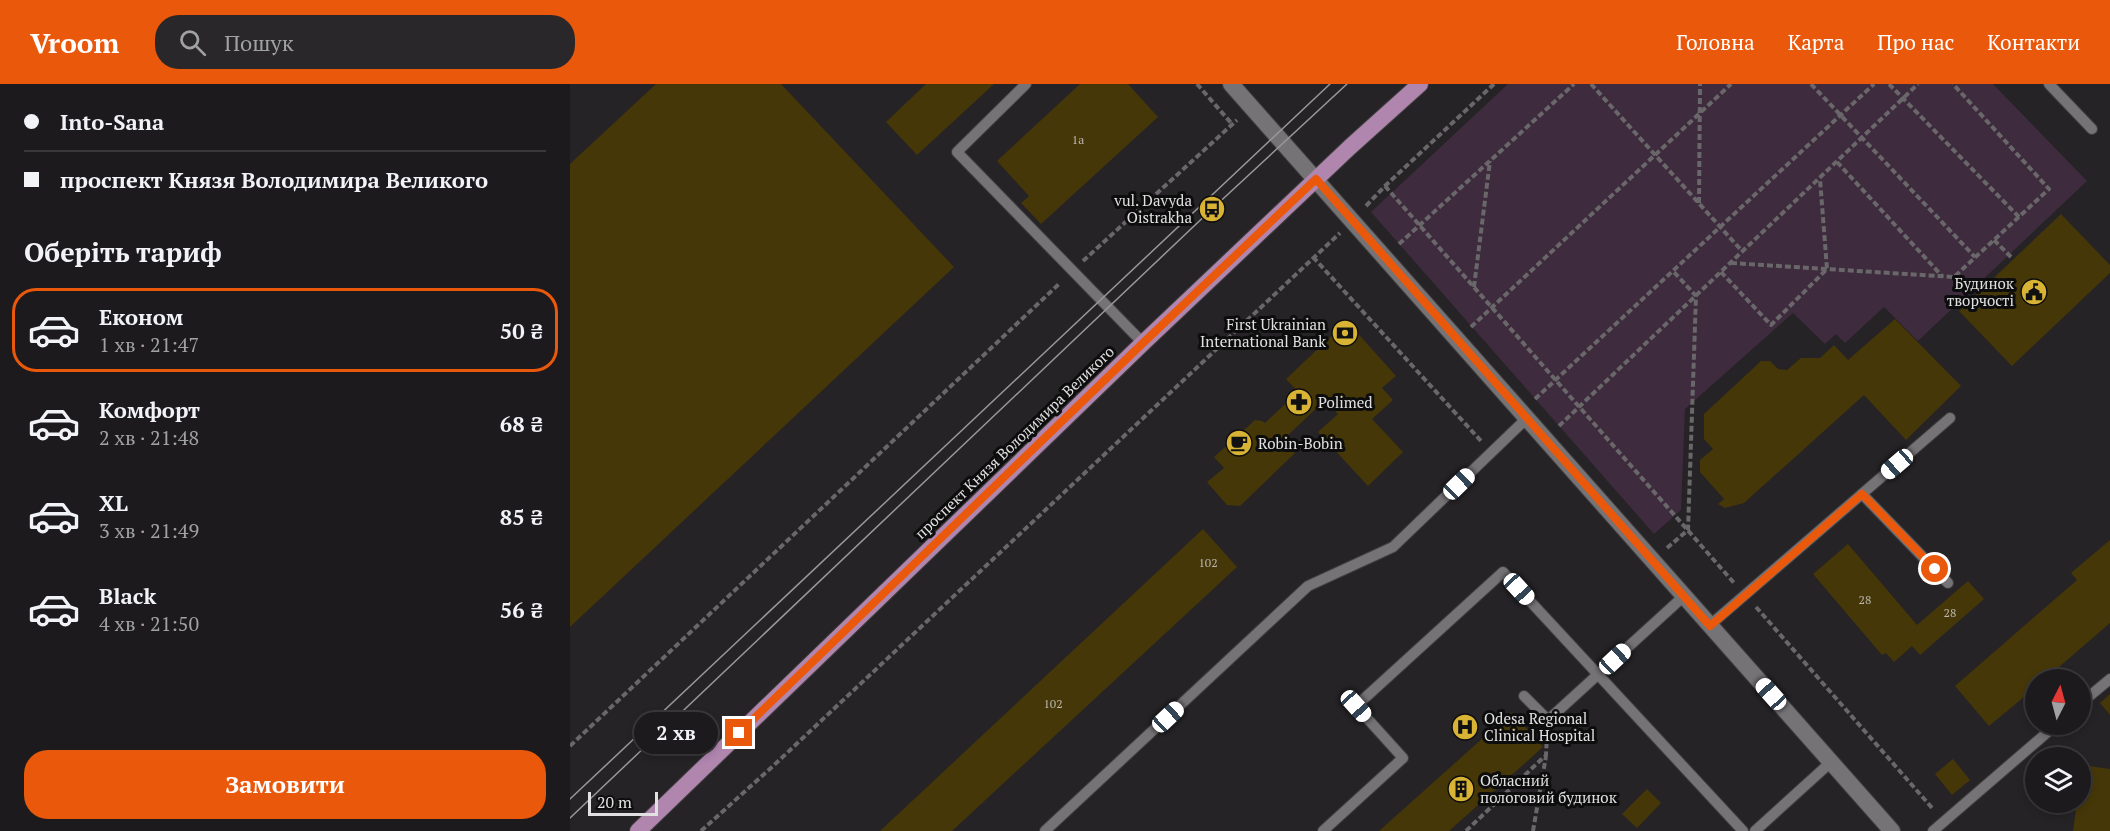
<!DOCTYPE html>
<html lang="uk">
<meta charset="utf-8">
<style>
body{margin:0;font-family:"PT Serif",serif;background:#292729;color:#f1f3f6;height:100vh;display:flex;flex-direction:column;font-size:22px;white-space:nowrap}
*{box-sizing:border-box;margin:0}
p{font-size:20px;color:#a0a1a3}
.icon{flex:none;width:33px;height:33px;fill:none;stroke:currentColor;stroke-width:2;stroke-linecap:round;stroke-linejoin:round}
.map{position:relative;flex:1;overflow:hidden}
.side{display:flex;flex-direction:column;background:#1c1a1c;width:570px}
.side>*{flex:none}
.top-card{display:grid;align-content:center;height:132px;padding:0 24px;background:#1c1a1c}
.needle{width:39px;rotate:6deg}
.controls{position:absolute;left:1455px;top:585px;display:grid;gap:12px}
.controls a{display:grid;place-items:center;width:66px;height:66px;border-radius:50%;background:#1c1a1c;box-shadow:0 3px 9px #0003,0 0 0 2px #3a383b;font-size:30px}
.scale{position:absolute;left:18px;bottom:15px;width:70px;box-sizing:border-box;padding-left:6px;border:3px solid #e2e1e2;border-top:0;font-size:16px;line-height:21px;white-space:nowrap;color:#e2e1e2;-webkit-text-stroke:4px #0e0d0e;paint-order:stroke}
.end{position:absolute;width:27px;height:27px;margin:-14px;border:8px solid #ea580c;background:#fff;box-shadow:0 0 0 3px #fff}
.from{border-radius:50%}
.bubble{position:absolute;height:42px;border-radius:21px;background:#1c1a1c;box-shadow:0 3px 9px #0003,0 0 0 2px #3a383b;font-size:20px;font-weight:700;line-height:42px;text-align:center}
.car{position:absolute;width:18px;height:36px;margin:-18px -9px;border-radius:8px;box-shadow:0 0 4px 2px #0007;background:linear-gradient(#fff 24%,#345 0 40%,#fff 0 76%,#345 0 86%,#fff 0)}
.top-card b{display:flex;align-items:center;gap:21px;height:57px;font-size:22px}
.top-card b+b{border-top:2px solid #3a383b}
.top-card i{width:15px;height:15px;background:#f1f3f6}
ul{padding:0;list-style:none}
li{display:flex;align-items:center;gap:18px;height:84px;margin:0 12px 9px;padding:0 12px;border:3px solid transparent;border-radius:24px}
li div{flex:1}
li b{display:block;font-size:22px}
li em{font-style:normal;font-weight:700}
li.on{border-color:#ea580c}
li>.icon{width:54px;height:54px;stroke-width:1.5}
h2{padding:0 24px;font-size:27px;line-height:72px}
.button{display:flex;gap:12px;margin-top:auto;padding:12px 24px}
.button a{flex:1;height:69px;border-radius:24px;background:#ea580c;color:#fff;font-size:24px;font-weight:700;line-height:69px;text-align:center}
header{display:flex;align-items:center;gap:36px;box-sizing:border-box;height:84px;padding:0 30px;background:#ea580c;color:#fff}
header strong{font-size:28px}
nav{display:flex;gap:33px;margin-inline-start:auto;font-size:21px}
.search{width:420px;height:54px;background:#292729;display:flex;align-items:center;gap:15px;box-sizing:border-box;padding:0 21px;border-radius:24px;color:#a0a1a3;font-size:22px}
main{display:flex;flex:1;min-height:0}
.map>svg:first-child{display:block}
.green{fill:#3e2b3d}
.building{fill:#453708}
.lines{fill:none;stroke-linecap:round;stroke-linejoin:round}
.service-casing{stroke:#424041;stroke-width:12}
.minor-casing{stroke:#424041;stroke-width:18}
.trunk-casing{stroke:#424041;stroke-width:18}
.path{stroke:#696769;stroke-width:4;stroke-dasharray:6 3;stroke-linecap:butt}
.service{stroke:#767376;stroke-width:10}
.minor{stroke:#767376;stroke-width:16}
.trunk{stroke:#b086af;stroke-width:16}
.tram{stroke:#999899;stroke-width:1.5}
.route{stroke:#ea580c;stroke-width:8}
.labels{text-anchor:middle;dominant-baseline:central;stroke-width:6;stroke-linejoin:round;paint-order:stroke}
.number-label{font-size:12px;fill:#bbb6ac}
.poi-label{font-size:15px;fill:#e2e1e2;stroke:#0e0d0e;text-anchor:start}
.street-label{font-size:15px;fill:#e2e1e2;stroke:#0e0d0e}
</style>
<header>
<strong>Vroom</strong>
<div class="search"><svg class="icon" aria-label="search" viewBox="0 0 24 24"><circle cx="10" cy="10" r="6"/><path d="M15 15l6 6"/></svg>Пошук</div>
<nav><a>Головна</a><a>Карта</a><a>Про нас</a><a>Контакти</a></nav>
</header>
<main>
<section class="side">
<div class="top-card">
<b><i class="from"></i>Into-Sana</b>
<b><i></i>проспект Князя Володимира Великого</b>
</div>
<h2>Оберіть тариф</h2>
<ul>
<li class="on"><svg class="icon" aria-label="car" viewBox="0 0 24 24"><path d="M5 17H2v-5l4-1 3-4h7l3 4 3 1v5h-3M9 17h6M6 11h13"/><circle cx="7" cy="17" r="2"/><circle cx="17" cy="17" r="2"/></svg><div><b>Економ</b><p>1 хв · 21:47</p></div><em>50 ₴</em></li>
<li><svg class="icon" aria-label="car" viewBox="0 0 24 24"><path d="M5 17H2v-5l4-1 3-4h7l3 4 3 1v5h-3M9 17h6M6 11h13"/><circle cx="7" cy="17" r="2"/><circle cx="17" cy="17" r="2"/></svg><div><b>Комфорт</b><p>2 хв · 21:48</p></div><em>68 ₴</em></li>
<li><svg class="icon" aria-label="car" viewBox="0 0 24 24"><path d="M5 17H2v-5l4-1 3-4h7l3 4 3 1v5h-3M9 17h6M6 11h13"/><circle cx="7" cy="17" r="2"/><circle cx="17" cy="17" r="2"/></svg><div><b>XL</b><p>3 хв · 21:49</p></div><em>85 ₴</em></li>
<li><svg class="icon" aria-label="car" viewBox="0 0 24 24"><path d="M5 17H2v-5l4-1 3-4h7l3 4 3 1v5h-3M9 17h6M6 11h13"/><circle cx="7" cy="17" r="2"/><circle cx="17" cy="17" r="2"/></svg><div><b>Black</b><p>4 хв · 21:50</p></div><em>56 ₴</em></li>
</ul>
<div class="button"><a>Замовити</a></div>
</section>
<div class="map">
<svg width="1540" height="747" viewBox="0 0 1540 747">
<rect width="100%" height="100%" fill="#252325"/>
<path class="green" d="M938,0H1423L1517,97L1348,257L1314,223L1275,259L1266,250L1255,260L1223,229L1115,325L1111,426L1084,450L801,128Z"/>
<g class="building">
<path d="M86,0H211L384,183L0,543V80Z"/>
<path d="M356,0H424L347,71L316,38Z"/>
<path d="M510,0H558L588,33L471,140L451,119L459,112L427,77Z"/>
<path d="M1491,130L1540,181V189L1442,282L1389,227Z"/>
<path d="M1325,235L1391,302L1336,356L1294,311L1174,419L1155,424L1148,420L1154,415L1130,388V376L1143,365L1134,355V330L1191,277H1200L1208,285L1217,286L1231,274H1250L1264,261L1278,276Z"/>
<path d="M770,244H783L826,292L812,304L823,316L802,335L833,368L798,402L748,348L768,330L755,316L713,356L725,369L670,422L657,421L637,398L654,384L644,373L685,336L692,337L695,339L728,308L716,295Z"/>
<path d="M633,445L667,483L382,747H310Z"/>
<path d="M1540,456V539L1474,596H1466V603L1419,642L1385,602L1507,496L1501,489Z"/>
<path d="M1278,460L1347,541L1398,497L1414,515L1350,571L1342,562L1324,578L1316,569L1312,571L1243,490Z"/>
<path d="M1540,610V631L1530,619Z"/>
<path d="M942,628L973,663L879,747H809Z"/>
<path d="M1383,675L1400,696L1382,711L1365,690Z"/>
<path d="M1512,681L1540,685V747H1503L1507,718H1510Z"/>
<path d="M1077,705L1091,719L1067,744L1052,730Z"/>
</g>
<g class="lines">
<defs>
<g id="service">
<path d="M456,0L387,68L573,259"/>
<path d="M1479,0L1522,45"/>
<path d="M1292,410L1378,499"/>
<path d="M1140,541L1380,334"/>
<path d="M954,612L978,636L1114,512"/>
<path d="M1510,620L1540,595"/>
<path d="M475,747L738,502L823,463L957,334"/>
<path d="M753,747L833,674L786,622L933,488L1173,747"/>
<path d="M1185,747L1261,678"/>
<path d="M1363,747L1487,640"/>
</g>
<path id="minor" d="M661,0L1322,747"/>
<path id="trunk" d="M68,747L573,259L780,63L850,0"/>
</defs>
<use href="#service" class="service-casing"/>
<use href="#minor" class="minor-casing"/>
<use href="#trunk" class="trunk-casing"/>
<g class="path">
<path d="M627,0L662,40"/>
<path d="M1021,0L1172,167"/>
<path d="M1241,0L1405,173"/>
<path d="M1319,0L1449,133"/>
<path d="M1267,78L1372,192"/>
<path d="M815,102L1165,500"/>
<path d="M1129,119L1130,0"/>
<path d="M796,122L815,102L924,0"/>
<path d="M1424,156L1443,175"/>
<path d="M829,160L1004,0"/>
<path d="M743,173L911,357"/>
<path d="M513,177L667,36"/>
<path d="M1161,179L1384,193L1479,105L1383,0"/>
<path d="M1151,188L1201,241L1257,185L1250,95"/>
<path d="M904,203L920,77"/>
<path d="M901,243L1161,0"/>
<path d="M965,315L1304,0"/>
<path d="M989,342L1348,0"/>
<path d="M1097,464L1118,446L1126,212L1103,187"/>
<path d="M1186,523L1363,725"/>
<path d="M0,662L490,199"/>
<path d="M131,747L202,683L770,149"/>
<path d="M896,747L976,671L977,651"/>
<path d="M963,747L976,672"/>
</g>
<use href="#service" class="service"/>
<use href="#minor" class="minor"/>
<use href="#trunk" class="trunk"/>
<g class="tram">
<path d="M0,715L760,0"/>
<path d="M0,734L642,125L777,0"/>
</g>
</g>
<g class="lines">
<path class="route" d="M169,649L573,259L746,95L1140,542L1292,410L1365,485"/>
</g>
<defs>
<symbol id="bus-disc" viewBox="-11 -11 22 22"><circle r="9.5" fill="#d9b434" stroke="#0e0d0e"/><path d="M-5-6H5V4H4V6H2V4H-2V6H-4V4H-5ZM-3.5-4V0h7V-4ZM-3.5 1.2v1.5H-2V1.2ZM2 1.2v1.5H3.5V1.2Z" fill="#111"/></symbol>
<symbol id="civic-disc" viewBox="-11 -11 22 22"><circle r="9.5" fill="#d9b434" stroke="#0e0d0e"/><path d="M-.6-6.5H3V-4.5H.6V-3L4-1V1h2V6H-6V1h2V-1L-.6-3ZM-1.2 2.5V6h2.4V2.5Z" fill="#111"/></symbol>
<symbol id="bank-disc" viewBox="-11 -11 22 22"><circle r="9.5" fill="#d9b434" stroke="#0e0d0e"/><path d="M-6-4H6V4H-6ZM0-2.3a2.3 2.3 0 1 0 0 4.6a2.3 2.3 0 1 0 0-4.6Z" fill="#111"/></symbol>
<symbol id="pharmacy-disc" viewBox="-11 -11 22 22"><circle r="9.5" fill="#d9b434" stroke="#0e0d0e"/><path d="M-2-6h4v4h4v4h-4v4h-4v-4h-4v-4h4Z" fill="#111"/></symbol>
<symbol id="cafe-disc" viewBox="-11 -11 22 22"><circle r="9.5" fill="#d9b434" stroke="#0e0d0e"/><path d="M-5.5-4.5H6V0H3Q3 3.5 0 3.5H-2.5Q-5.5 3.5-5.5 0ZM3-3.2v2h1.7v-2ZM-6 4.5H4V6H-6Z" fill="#111"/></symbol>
<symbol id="hospital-disc" viewBox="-11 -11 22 22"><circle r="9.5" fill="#d9b434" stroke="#0e0d0e"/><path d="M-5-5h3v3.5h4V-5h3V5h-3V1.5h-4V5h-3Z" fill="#111"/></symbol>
<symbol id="building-disc" viewBox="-11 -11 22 22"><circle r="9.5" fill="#d9b434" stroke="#0e0d0e"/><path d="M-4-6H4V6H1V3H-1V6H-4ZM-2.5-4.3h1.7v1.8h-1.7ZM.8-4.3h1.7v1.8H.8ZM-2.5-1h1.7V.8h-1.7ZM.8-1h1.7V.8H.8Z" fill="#111"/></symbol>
</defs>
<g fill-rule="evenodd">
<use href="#bus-disc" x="627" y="110" width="30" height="30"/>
<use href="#civic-disc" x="1449" y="193" width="30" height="30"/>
<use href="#bank-disc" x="760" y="234" width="30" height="30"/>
<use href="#pharmacy-disc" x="714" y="303" width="30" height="30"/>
<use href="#cafe-disc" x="654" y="344" width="30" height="30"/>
<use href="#hospital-disc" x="880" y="628" width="30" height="30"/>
<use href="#building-disc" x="876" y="690" width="30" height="30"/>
</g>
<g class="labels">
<g class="number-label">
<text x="508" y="55">1а</text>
<text x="638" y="478">102</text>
<text x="1295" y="515">28</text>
<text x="1380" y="528">28</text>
<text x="483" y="619">102</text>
</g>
<g class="poi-label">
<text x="622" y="116" text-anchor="end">vul. Davyda<tspan x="622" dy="17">Oistrakha</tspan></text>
<text x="1444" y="199" text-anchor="end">Будинок<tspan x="1444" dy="17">творчості</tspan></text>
<text x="756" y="240" text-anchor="end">First Ukrainian<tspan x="756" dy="17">International Bank</tspan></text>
<text x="748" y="318">Polimed</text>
<text x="688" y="359">Robin-Bobin</text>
<text x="914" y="634">Odesa Regional<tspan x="914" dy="17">Clinical Hospital</tspan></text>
<text x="910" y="696">Обласний<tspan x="910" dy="17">пологовий будинок</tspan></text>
</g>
<g class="street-label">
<text transform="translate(444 358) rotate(-44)">проспект Князя Володимира Великого</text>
</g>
</g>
</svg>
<div class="controls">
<a><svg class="needle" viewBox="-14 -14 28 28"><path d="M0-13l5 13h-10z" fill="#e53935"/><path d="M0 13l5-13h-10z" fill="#a0a1a3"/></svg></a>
<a><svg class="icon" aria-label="layers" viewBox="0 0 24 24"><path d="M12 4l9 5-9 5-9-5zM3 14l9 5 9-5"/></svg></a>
</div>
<div class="scale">20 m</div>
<i class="end from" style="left:1365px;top:485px"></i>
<i class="end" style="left:169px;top:649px"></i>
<div class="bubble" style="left:64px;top:628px;width:84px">2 хв</div>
<i class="car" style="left:1327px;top:380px;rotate:229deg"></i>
<i class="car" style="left:889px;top:400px;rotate:46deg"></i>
<i class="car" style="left:949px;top:505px;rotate:137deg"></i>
<i class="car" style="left:1045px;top:575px;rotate:47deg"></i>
<i class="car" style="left:1201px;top:610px;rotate:318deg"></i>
<i class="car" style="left:786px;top:622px;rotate:138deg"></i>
<i class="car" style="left:598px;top:633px;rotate:47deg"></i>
</div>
</main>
